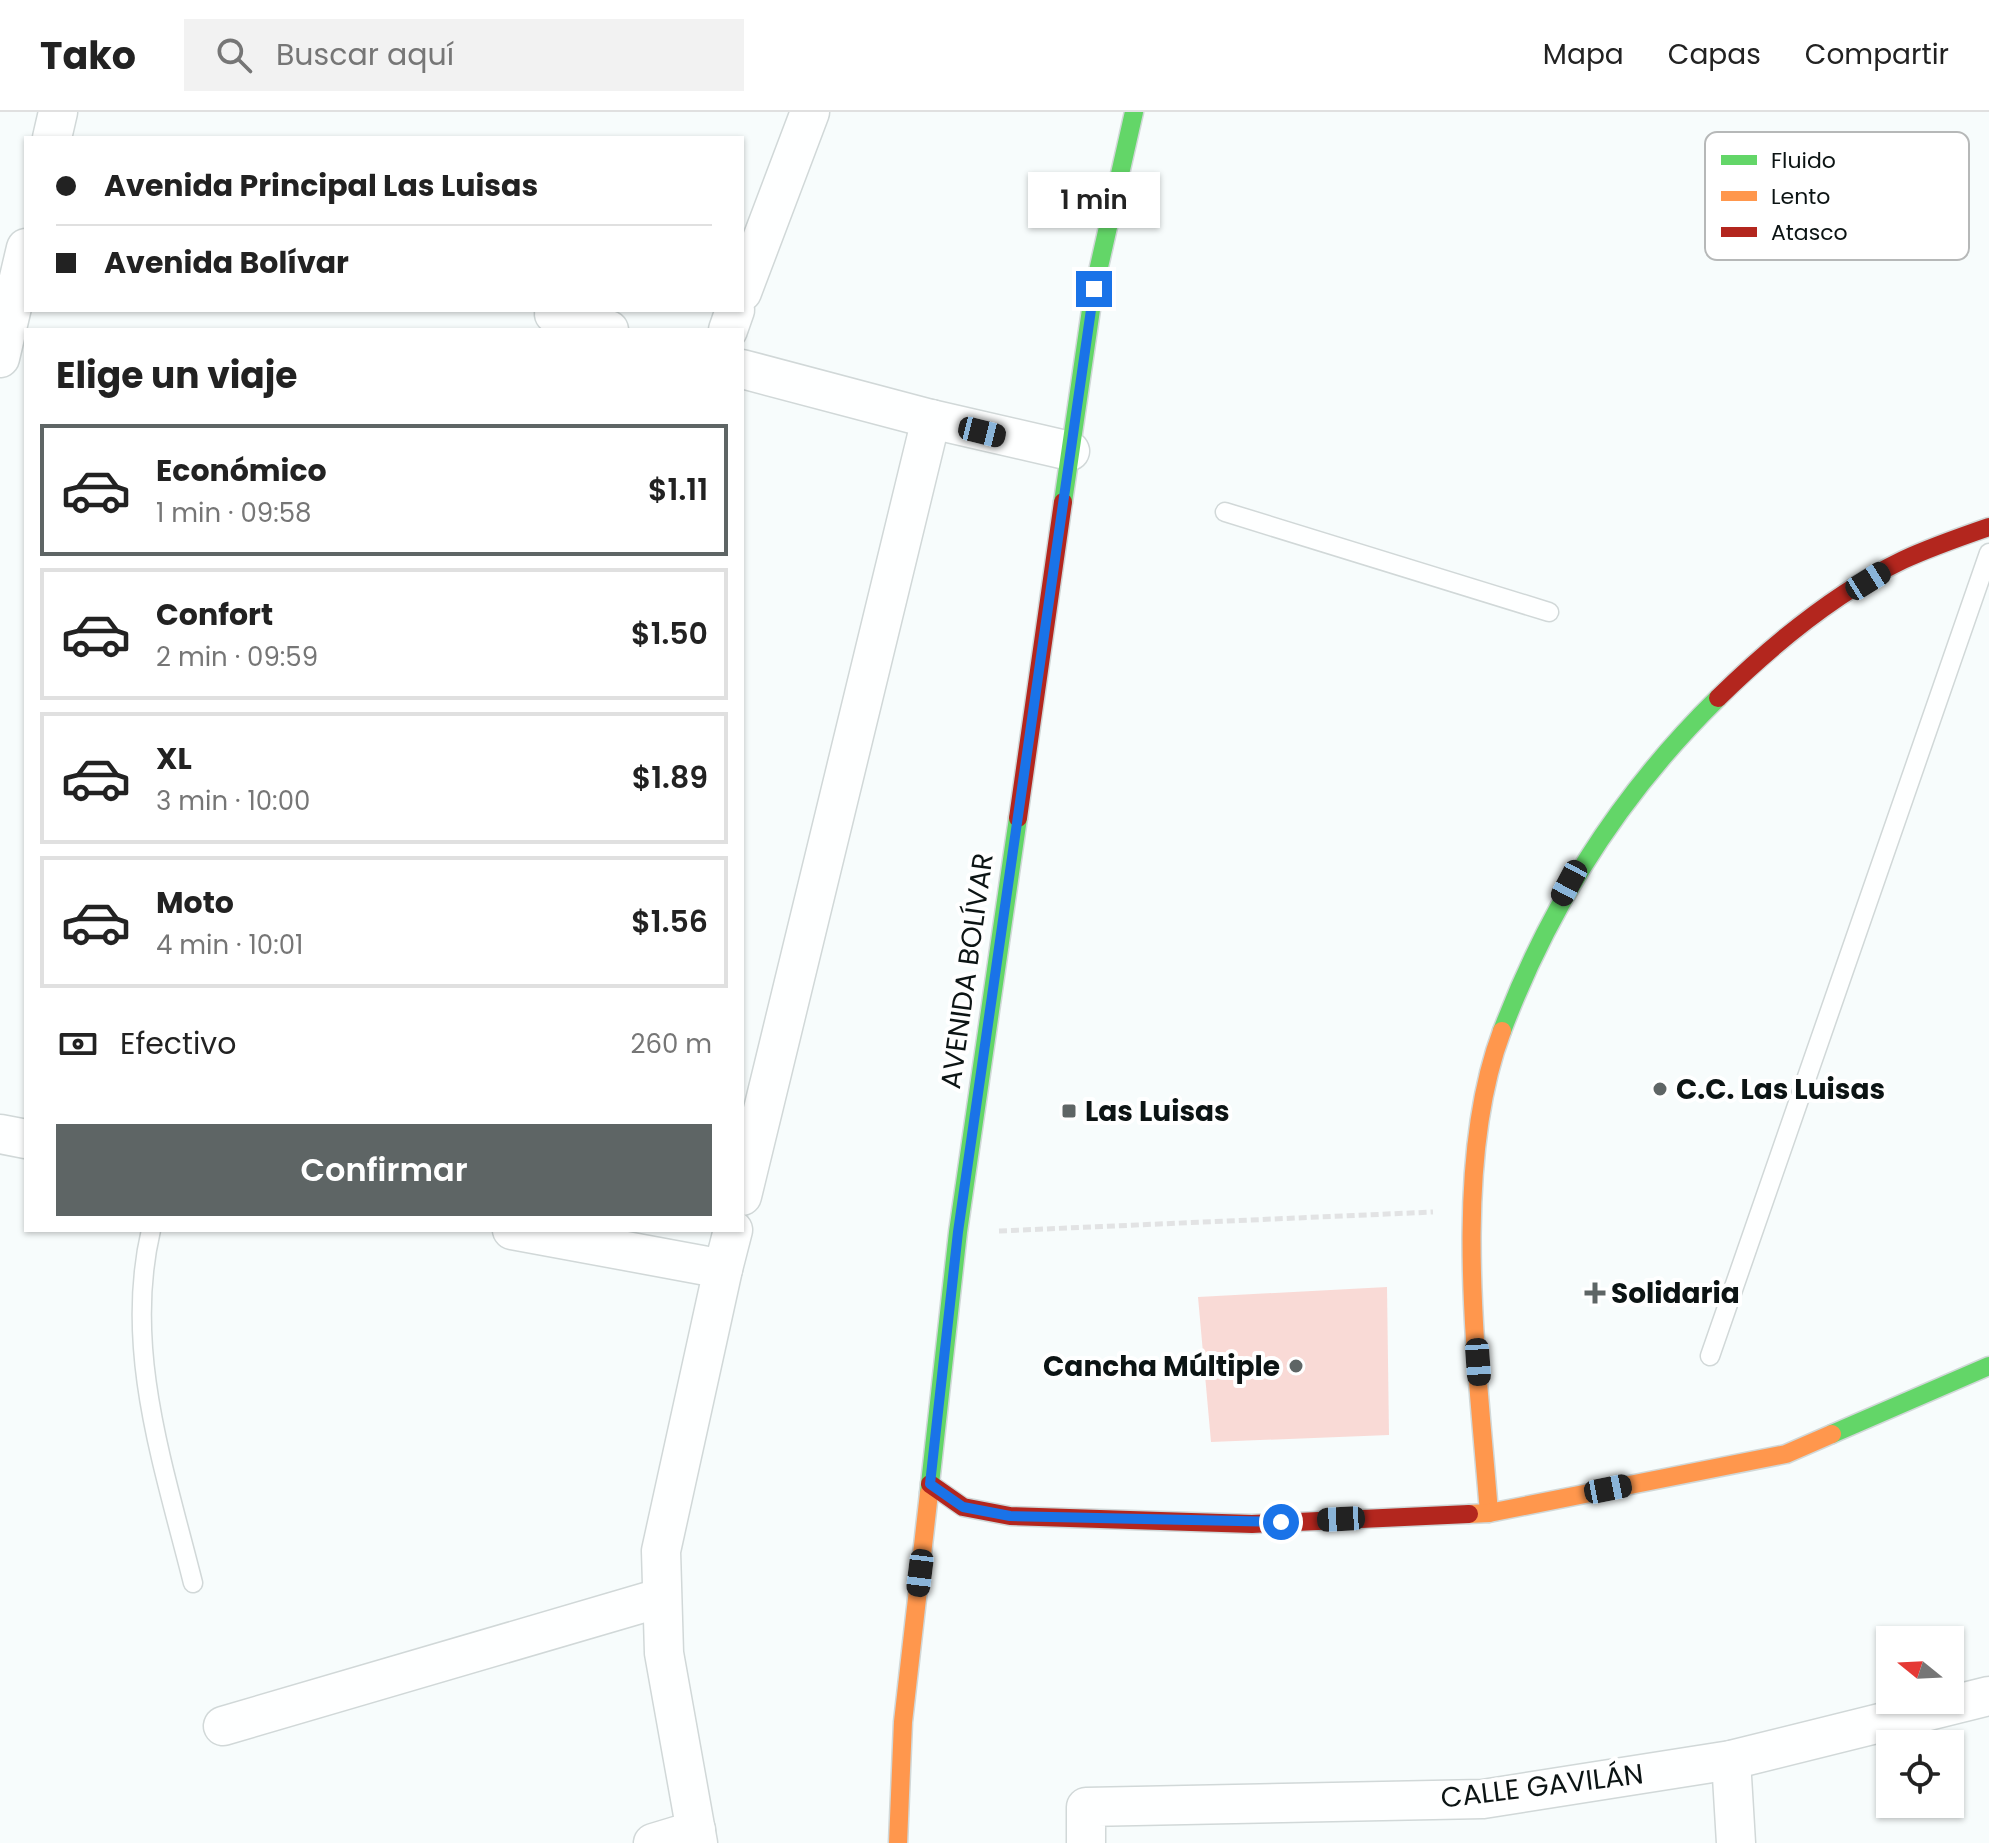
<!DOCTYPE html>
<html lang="es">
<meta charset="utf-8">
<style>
body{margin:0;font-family:Poppins,sans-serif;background:#f2f2f2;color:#222;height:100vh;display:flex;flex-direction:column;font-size:30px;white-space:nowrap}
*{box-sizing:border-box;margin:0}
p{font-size:26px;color:#767676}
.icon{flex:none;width:44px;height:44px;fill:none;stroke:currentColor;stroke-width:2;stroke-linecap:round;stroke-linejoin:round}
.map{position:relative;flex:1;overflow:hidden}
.panel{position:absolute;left:24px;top:216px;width:720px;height:904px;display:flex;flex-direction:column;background:#fff;border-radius:0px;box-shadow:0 2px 6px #0004}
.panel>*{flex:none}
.top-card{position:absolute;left:24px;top:24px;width:720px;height:176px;border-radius:0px;box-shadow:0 2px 6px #0004;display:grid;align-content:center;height:176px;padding:0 32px;background:#fff}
.needle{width:52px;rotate:288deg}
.fabs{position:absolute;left:1876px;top:1514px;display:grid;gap:16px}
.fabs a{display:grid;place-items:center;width:88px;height:88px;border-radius:0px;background:#fff;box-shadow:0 2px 6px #0004;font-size:40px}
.end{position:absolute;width:36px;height:36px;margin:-18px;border:10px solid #1a73e8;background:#fff;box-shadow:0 0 0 4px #fff}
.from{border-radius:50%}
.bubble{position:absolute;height:56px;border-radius:0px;background:#fff;box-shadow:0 2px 6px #0004;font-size:26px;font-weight:600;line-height:56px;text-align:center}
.car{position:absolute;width:24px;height:48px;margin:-24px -12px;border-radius:10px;box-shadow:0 0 6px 2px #0007;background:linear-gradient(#222 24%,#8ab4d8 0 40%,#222 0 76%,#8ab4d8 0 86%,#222 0)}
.top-card b{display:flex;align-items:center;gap:28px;height:76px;font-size:30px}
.top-card b+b{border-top:2px solid #e0e0e0}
.top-card i{width:20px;height:20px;background:#222}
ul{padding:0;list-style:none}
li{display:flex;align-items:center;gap:24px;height:132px;margin:0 16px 12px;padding:0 16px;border:4px solid #e0e0e0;border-radius:0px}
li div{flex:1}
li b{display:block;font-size:30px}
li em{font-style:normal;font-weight:600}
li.on{border-color:#5e6565}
li>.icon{width:72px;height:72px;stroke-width:1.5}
h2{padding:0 32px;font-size:36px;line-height:96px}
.pay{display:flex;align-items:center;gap:20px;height:88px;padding:0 32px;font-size:30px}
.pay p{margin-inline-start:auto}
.action{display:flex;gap:16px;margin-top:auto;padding:16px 32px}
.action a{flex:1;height:92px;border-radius:0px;background:#5e6565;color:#fff;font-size:32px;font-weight:600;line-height:92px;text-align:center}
header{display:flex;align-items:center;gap:48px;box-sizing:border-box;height:112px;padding:0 40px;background:#fff;border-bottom:2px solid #e0e0e0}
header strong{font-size:38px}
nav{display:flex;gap:44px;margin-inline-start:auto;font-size:28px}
.search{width:560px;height:72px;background:#f2f2f2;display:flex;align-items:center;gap:20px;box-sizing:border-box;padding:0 28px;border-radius:0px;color:#767676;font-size:30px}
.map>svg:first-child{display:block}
.green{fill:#f9dad6}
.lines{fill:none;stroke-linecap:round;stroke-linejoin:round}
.lane-casing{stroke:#d1d8d8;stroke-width:21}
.street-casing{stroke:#d1d8d8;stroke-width:41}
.fast-casing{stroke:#d1d8d8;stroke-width:21}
.slow-casing{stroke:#d1d8d8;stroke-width:21}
.jam-casing{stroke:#d1d8d8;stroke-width:21}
.path{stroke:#e2e3e4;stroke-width:5;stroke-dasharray:8 4;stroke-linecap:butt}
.lane{stroke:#feffff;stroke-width:18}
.street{stroke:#feffff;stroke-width:38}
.fast{stroke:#63d668;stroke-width:18}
.slow{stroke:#ff974d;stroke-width:18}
.jam{stroke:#b3261e;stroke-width:18}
.route{stroke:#1a73e8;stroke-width:10}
.poi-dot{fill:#5e6565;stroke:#fff;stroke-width:3}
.labels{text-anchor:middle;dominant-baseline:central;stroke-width:8;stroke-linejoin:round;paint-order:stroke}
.street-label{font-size:28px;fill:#0c1414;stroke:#fff}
.poi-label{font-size:28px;font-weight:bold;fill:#0c1414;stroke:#fff;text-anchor:start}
.key{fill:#fff;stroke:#b6b8b8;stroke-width:2}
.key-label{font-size:22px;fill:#0c1414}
</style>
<header>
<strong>Tako</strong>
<div class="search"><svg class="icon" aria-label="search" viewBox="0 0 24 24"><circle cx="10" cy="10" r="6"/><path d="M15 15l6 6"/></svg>Buscar aquí</div>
<nav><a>Mapa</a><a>Capas</a><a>Compartir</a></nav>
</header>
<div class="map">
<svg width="1989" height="1731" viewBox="0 0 1989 1731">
<rect width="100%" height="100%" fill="#f7fcfc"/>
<path class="green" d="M1387,1175L1389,1323L1211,1330L1198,1185Z"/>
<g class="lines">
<defs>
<g id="lane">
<path d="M1225,400L1549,500"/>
<path d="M151,1118C123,1237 164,1355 193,1471"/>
<path d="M1710,1244L1989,441"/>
</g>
<g id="street">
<path d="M52,26L58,0"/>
<path d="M742,180L810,0"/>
<path d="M554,202L609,218"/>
<path d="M728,218L735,198"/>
<path d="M0,246L26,136"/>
<path d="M742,257L931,307L1070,339"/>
<path d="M0,1022L26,1027"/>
<path d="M742,1084L931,307"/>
<path d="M512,1118L723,1157L733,1118"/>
<path d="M223,1614L660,1486"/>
<path d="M1731,1648L1736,1731"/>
<path d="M653,1731L696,1718"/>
<path d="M698,1731L664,1541L661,1439L723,1157"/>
<path d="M1086,1731V1695L1483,1687L1731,1648L1989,1584"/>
</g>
<g id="fast">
<path d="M1063,390L1094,177L1134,0"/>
<path d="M1502,919C1550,792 1621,681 1718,586"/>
<path d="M1832,1322L1989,1254"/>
<path d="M929,1381L958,1120L1018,706"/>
</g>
<g id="slow">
<path d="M1489,1401C1478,1256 1450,1056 1502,919"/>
<path d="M1469,1402L1489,1401L1786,1342L1832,1322"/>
<path d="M898,1731L903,1610L929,1381"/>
</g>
<g id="jam">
<path d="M1718,586C1772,533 1834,481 1903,448C1931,435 1960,425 1989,415"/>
<path d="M1018,706L1063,390"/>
<path d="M930,1372L963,1395L1010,1404L1252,1412L1469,1402"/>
</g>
</defs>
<use href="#lane" class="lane-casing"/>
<use href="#street" class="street-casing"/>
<use href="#fast" class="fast-casing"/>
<use href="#slow" class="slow-casing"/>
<use href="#jam" class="jam-casing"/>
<path class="path" d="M999,1119L1433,1100"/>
<use href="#lane" class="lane"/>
<use href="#street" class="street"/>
<use href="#fast" class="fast"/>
<use href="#slow" class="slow"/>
<use href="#jam" class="jam"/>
</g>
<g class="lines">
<path class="route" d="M1094,177L958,1120L930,1372L963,1395L1010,1404L1281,1410"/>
</g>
<g class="poi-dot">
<circle cx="1660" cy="977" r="8"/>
<rect x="1061" y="991" width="16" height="16" rx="4"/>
<path d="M1591 1169h8v8h8v8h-8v8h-8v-8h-8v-8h8z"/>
<circle cx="1296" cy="1254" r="8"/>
</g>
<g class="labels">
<g class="street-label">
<text transform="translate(967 859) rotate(-82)">AVENIDA BOLÍVAR</text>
<text transform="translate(1542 1674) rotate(-7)">CALLE GAVILÁN</text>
</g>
<g class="poi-label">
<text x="1676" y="977">C.C. Las Luisas</text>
<text x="1085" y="999">Las Luisas</text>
<text x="1611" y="1181">Solidaria</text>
<text x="1280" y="1254" text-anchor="end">Cancha Múltiple</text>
</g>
</g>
<rect x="1705" y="20" width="264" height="128" rx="12" class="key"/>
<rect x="1721" y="43" width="36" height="10" fill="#63d668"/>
<rect x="1721" y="79" width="36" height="10" fill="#ff974d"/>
<rect x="1721" y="115" width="36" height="10" fill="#b3261e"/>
<g class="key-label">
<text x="1771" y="56">Fluido</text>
<text x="1771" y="92">Lento</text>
<text x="1771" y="128">Atasco</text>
</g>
</svg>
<div class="fabs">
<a><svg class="needle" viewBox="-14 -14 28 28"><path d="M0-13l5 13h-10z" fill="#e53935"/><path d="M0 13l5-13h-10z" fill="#767676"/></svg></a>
<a><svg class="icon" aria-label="locate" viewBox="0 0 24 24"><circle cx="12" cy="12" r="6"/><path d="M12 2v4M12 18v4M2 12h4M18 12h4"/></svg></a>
</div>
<i class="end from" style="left:1281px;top:1410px"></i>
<i class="end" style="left:1094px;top:177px"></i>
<div class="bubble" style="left:1028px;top:60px;width:132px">1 min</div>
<i class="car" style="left:982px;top:320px;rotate:104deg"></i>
<i class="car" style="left:1868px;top:469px;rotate:58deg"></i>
<i class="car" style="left:1569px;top:771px;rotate:208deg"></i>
<i class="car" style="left:1478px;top:1250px;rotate:176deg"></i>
<i class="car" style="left:1608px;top:1377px;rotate:79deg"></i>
<i class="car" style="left:1341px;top:1407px;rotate:267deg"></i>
<i class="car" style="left:920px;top:1461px;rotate:187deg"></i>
<div class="top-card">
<b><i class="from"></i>Avenida Principal Las Luisas</b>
<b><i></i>Avenida Bolívar</b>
</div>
<section class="panel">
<h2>Elige un viaje</h2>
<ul>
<li class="on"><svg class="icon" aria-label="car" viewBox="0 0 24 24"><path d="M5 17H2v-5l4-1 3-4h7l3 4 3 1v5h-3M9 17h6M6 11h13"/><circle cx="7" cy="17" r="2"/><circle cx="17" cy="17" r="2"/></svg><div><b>Económico</b><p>1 min · 09:58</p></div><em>$1.11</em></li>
<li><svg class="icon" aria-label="car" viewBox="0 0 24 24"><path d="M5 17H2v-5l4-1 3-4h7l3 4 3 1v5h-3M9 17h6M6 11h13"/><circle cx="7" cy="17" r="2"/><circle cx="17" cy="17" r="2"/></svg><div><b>Confort</b><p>2 min · 09:59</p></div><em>$1.50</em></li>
<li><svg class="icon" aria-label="car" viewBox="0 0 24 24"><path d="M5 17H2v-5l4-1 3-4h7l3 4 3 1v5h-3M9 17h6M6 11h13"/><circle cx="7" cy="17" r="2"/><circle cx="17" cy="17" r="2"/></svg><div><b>XL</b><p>3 min · 10:00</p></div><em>$1.89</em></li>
<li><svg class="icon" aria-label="car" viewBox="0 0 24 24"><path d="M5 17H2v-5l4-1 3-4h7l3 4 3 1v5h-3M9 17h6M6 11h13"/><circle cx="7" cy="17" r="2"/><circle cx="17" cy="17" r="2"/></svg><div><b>Moto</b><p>4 min · 10:01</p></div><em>$1.56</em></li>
</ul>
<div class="pay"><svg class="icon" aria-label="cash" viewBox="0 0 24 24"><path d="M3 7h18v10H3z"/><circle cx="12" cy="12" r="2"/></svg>Efectivo<p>260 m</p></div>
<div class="action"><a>Confirmar</a></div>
</section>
</div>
